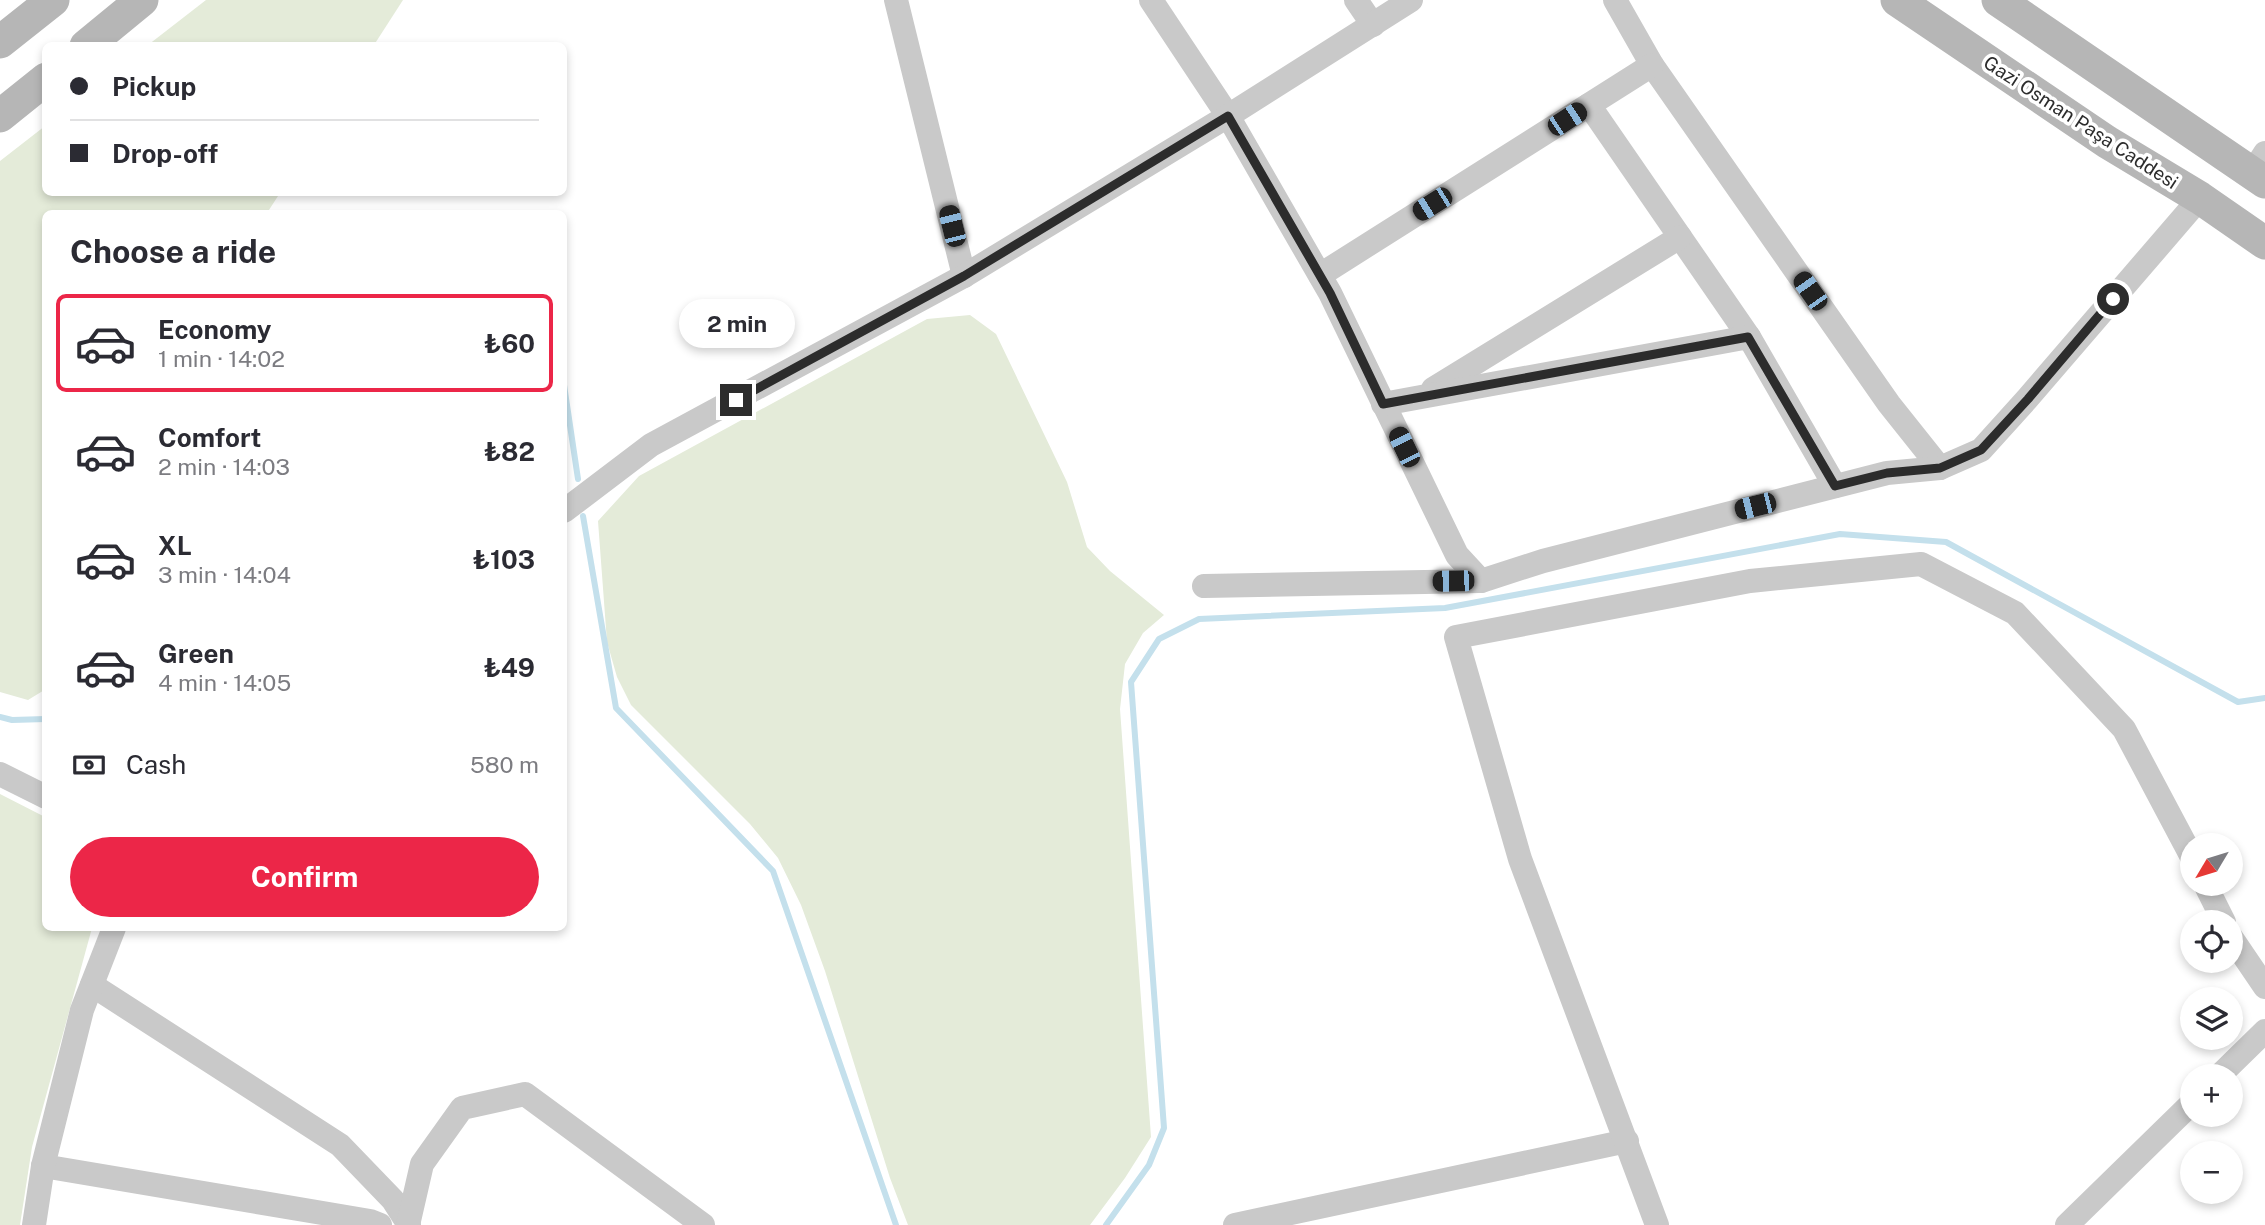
<!DOCTYPE html>
<meta charset="utf-8">
<style>
body{margin:0;font-family:"Public Sans",sans-serif;background:#f2f2f3;color:#2b2b33;height:100vh;display:flex;flex-direction:column;font-size:26px;white-space:nowrap}
*{box-sizing:border-box;margin:0}
p{font-size:23px;color:#7c7c81}
.icon{flex:none;width:38px;height:38px;fill:none;stroke:currentColor;stroke-width:2;stroke-linecap:round;stroke-linejoin:round}
.map{position:relative;flex:1;overflow:hidden}
.sheet{position:absolute;left:42px;top:210px;width:525px;height:721px;display:flex;flex-direction:column;background:#fff;border-radius:10px;box-shadow:0 4px 10px #0003}
.sheet>*{flex:none}
.banner{position:absolute;left:42px;top:42px;width:525px;height:154px;border-radius:10px;box-shadow:0 4px 10px #0003;display:grid;align-content:center;height:154px;padding:0 28px;background:#fff}
.needle{width:46px;rotate:232deg}
.fabs{position:absolute;left:2180px;top:833px;display:grid;gap:14px}
.fabs a{display:grid;place-items:center;width:63px;height:63px;border-radius:50%;background:#fff;box-shadow:0 4px 10px #0003;font-size:35px}
.end{position:absolute;width:32px;height:32px;margin:-16px;border:9px solid #2c2c2c;background:#fff;box-shadow:0 0 0 4px #fff}
.from{border-radius:50%}
.bubble{position:absolute;height:49px;border-radius:24px;background:#fff;box-shadow:0 4px 10px #0003;font-size:23px;font-weight:700;line-height:49px;text-align:center}
.car{position:absolute;width:21px;height:42px;margin:-21px -10px;border-radius:9px;box-shadow:0 0 5px 2px #0007;background:linear-gradient(#222 24%,#8ab4d8 0 40%,#222 0 76%,#8ab4d8 0 86%,#222 0)}
.banner b{display:flex;align-items:center;gap:24px;height:66px;font-size:26px}
.banner b+b{border-top:2px solid #e1e1e2}
.banner i{width:18px;height:18px;background:#2b2b33}
ul{padding:0;list-style:none}
li{display:flex;align-items:center;gap:21px;height:98px;margin:0 14px 10px;padding:0 14px;border:4px solid transparent;border-radius:10px}
li div{flex:1}
li b{display:block;font-size:26px}
li em{font-style:normal;font-weight:700}
li.current{border-color:#ec2648}
li>.icon{width:63px;height:63px;stroke-width:1.5}
h2{padding:0 28px;font-size:32px;line-height:84px}
.pay{display:flex;align-items:center;gap:18px;height:77px;padding:0 28px;font-size:26px}
.pay p{margin-inline-start:auto}
.action{display:flex;gap:14px;margin-top:auto;padding:14px 28px}
.action a{flex:1;height:80px;border-radius:42px;background:#ec2648;color:#fff;font-size:28px;font-weight:700;line-height:80px;text-align:center}
.map>svg:first-child{display:block}
.green{fill:#e4ebd9}
.lines{fill:none;stroke-linecap:round;stroke-linejoin:round}
.stream{stroke:#c4e0ec;stroke-width:6}
.street{stroke:#c9c9c9;stroke-width:24}
.secondary{stroke:#b6b6b6;stroke-width:33}
.route{stroke:#2c2c2c;stroke-width:9}
.labels{text-anchor:middle;dominant-baseline:central;stroke-width:7;stroke-linejoin:round;paint-order:stroke}
.street-label{font-size:19px;fill:#2c2c2c;stroke:#fff}
</style>
<div class="map">
<svg width="2265" height="1225" viewBox="0 0 2265 1225">
<rect width="100%" height="100%" fill="#fff"/>
<g class="green">
<path d="M206,0H403L374,45H148Z"/>
<path d="M45,126L46,192L280,193L267,213L46,214V689L28,700L0,692V161Z"/>
<path d="M970,315L996,334L1067,482L1087,547L1110,571L1164,615L1143,633L1125,664L1120,709L1151,1137L1125,1178L1090,1225H908L890,1178L825,971L801,905L778,858L750,824L631,705L617,677L607,642L598,521L639,476L927,319Z"/>
<path d="M0,794L45,817L46,928H92L32,1147L20,1225H0Z"/>
</g>
<g class="lines">
<g class="stream">
<path d="M564,385L578,479"/>
<path d="M583,516L616,708L773,871L896,1225"/>
<path d="M0,717L12,720L46,719"/>
<path d="M1106,1225L1149,1165L1164,1128L1131,682L1159,639L1199,619L1445,608L1840,534L1946,542L2238,702L2265,698"/>
</g>
<g class="street">
<path d="M896,0L964,276"/>
<path d="M1151,0L1228,116L1330,293L1457,555L1481,581"/>
<path d="M1356,0L1373,25"/>
<path d="M1615,0L1652,65L1889,404L1940,468"/>
<path d="M1589,105L1749,337"/>
<path d="M2252,173L2265,153"/>
<path d="M1320,275L1652,65"/>
<path d="M1433,389L1680,237"/>
<path d="M1383,404L1749,337L1835,486"/>
<path d="M564,511L651,445L964,276L1228,116L1411,0"/>
<path d="M1204,586L1481,581L1543,561L1887,473L1940,468L1981,450L2027,399L2200,198"/>
<path d="M0,774L46,797"/>
<path d="M2205,884L2224,922"/>
<path d="M2231,937L2265,987"/>
<path d="M92,985L340,1145L393,1200L409,1225"/>
<path d="M2219,1076L2265,1031"/>
<path d="M43,1166L370,1221L380,1225"/>
<path d="M34,1225L43,1166L82,1010L114,928"/>
<path d="M408,1225L422,1164L462,1108L525,1094L703,1225"/>
<path d="M1235,1225L1627,1141"/>
<path d="M1657,1225L1520,859L1456,637L1750,581L1921,564L2015,613L2124,729L2193,859"/>
<path d="M2067,1225L2193,1102"/>
</g>
<g class="secondary">
<path d="M1897,0L2107,142L2200,198L2265,243"/>
<path d="M1998,0L2265,182"/>
<path d="M0,42L53,0"/>
<path d="M86,46L142,0"/>
<path d="M0,116L46,79"/>
</g>
</g>
<g class="lines">
<path class="route" d="M736,400L964,276L1228,116L1330,293L1383,404L1748,337L1835,486L1887,473L1940,468L1981,450L2028,399L2113,299"/>
</g>
<g class="labels">
<g class="street-label">
<text transform="translate(2081 122) rotate(33)">Gazi Osman Paşa Caddesi</text>
</g>
</g>
</svg>
<div class="fabs">
<a><svg class="needle" viewBox="-14 -14 28 28"><path d="M0-13l5 13h-10z" fill="#e53935"/><path d="M0 13l5-13h-10z" fill="#7c7c81"/></svg></a>
<a><svg class="icon" aria-label="locate" viewBox="0 0 24 24"><circle cx="12" cy="12" r="6"/><path d="M12 2v4M12 18v4M2 12h4M18 12h4"/></svg></a>
<a><svg class="icon" aria-label="layers" viewBox="0 0 24 24"><path d="M12 4l9 5-9 5-9-5zM3 14l9 5 9-5"/></svg></a>
<a>+</a>
<a>−</a>
</div>
<i class="end from" style="left:2113px;top:299px"></i>
<i class="end" style="left:736px;top:400px"></i>
<div class="bubble" style="left:679px;top:299px;width:116px">2 min</div>
<i class="car" style="left:1567px;top:119px;rotate:57deg"></i>
<i class="car" style="left:1432px;top:204px;rotate:238deg"></i>
<i class="car" style="left:952px;top:226px;rotate:346deg"></i>
<i class="car" style="left:1810px;top:291px;rotate:325deg"></i>
<i class="car" style="left:1404px;top:447px;rotate:334deg"></i>
<i class="car" style="left:1755px;top:506px;rotate:256deg"></i>
<i class="car" style="left:1453px;top:581px;rotate:269deg"></i>
<div class="banner">
<b><i class="from"></i>Pickup</b>
<b><i></i>Drop-off</b>
</div>
<section class="sheet">
<h2>Choose a ride</h2>
<ul>
<li class="current"><svg class="icon" aria-label="car" viewBox="0 0 24 24"><path d="M5 17H2v-5l4-1 3-4h7l3 4 3 1v5h-3M9 17h6M6 11h13"/><circle cx="7" cy="17" r="2"/><circle cx="17" cy="17" r="2"/></svg><div><b>Economy</b><p>1 min · 14:02</p></div><em>₺60</em></li>
<li><svg class="icon" aria-label="car" viewBox="0 0 24 24"><path d="M5 17H2v-5l4-1 3-4h7l3 4 3 1v5h-3M9 17h6M6 11h13"/><circle cx="7" cy="17" r="2"/><circle cx="17" cy="17" r="2"/></svg><div><b>Comfort</b><p>2 min · 14:03</p></div><em>₺82</em></li>
<li><svg class="icon" aria-label="car" viewBox="0 0 24 24"><path d="M5 17H2v-5l4-1 3-4h7l3 4 3 1v5h-3M9 17h6M6 11h13"/><circle cx="7" cy="17" r="2"/><circle cx="17" cy="17" r="2"/></svg><div><b>XL</b><p>3 min · 14:04</p></div><em>₺103</em></li>
<li><svg class="icon" aria-label="car" viewBox="0 0 24 24"><path d="M5 17H2v-5l4-1 3-4h7l3 4 3 1v5h-3M9 17h6M6 11h13"/><circle cx="7" cy="17" r="2"/><circle cx="17" cy="17" r="2"/></svg><div><b>Green</b><p>4 min · 14:05</p></div><em>₺49</em></li>
</ul>
<div class="pay"><svg class="icon" aria-label="cash" viewBox="0 0 24 24"><path d="M3 7h18v10H3z"/><circle cx="12" cy="12" r="2"/></svg>Cash<p>580 m</p></div>
<div class="action"><a>Confirm</a></div>
</section>
</div>
